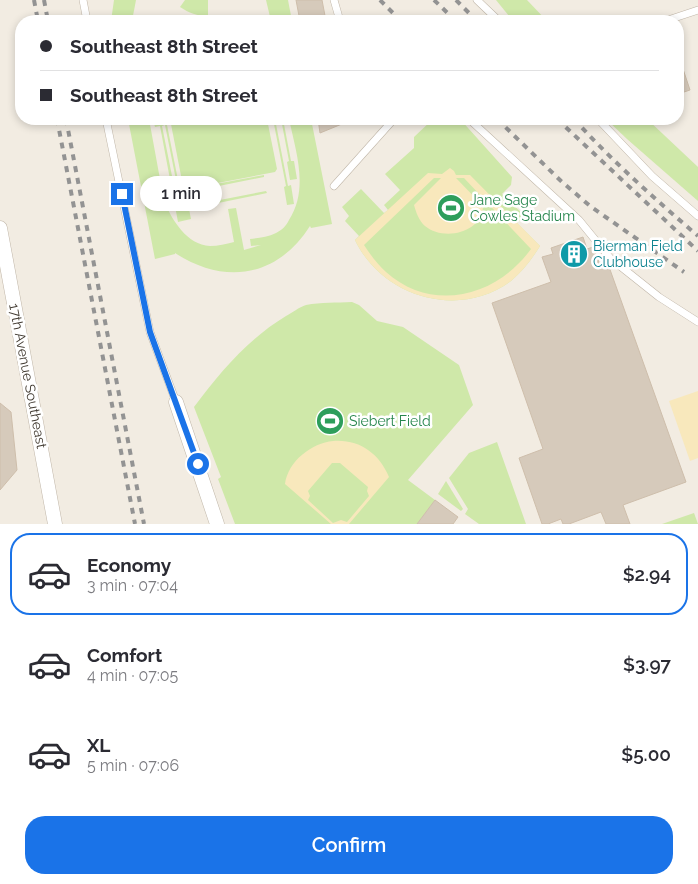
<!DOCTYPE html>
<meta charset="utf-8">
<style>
body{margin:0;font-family:Raleway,sans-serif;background:#f7f7f7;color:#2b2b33;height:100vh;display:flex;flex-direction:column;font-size:19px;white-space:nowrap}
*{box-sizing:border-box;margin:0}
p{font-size:16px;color:#7c7c81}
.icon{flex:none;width:28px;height:28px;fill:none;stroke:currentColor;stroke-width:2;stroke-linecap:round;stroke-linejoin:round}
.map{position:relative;height:524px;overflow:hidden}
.details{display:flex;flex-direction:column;background:#fff;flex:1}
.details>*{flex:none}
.top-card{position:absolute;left:15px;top:15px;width:669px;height:110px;border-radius:20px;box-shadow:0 2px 8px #0003;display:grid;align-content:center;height:110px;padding:0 25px;background:#fff}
.end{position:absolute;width:22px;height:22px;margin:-11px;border:6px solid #1a73e8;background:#fff;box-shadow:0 0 0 2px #fff}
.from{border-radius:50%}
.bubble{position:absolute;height:35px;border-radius:18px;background:#fff;box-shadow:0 2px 8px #0003;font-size:16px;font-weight:600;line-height:35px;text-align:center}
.top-card b{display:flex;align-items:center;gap:18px;height:48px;font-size:19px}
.top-card b+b{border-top:1px solid #e1e1e2}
.top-card i{width:12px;height:12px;background:#2b2b33}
ul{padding:9px 0 0;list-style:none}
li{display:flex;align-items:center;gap:15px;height:82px;margin:0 10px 8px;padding:0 15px;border:2px solid transparent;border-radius:20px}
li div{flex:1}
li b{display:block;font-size:19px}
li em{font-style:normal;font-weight:600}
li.current{border-color:#1a73e8}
li>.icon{width:45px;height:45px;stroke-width:1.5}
.primary-button{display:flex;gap:10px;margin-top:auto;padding:10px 25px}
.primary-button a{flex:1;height:58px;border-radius:20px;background:#1a73e8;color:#fff;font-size:20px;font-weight:600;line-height:58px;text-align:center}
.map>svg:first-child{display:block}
.green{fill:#cfe8a9}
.sand{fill:#f8e8bc;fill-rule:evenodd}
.building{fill:#d6cabb;stroke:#cebeab}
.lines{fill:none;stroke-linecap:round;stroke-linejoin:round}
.service-casing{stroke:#c0b6a8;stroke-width:8}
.minor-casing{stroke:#c0b6a8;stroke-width:15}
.service{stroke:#fff;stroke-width:7}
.minor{stroke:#fff;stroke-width:14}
.rail{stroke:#939393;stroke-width:4;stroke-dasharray:6 6;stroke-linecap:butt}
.route{stroke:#1a73e8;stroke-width:6}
.labels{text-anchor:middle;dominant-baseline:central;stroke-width:5;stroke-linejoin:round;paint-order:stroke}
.leisure-label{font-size:14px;fill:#27864d;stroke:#fff;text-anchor:start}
.culture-label{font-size:14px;fill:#0d838f;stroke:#fff;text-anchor:start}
.street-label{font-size:14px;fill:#433c33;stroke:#fff}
</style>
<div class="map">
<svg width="698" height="524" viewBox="0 0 698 524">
<rect width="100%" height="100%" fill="#f2ece2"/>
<g class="green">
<path d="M114,0H136L132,21H111Z"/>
<path d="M185,0H208V16C197,16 189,13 180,7Z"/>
<path d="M266,0H288L292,21H271Z"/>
<path d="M496,0H527L547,21H513Z"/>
<path d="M128,119H149L164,201C172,220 187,245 210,246C218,246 226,244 234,242L228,209L236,208L244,250L261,245L251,246L250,239C258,238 268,237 276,233C282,230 286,226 289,220C309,189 296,152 289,119H311L332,224L311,228L310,226C277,278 224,285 175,253V254L155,259Z"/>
<path d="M153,119H166L167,124L162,126L178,206L181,205L165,125H167L183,205L188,204L189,206L266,191L267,193L189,209L191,219L178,222L175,206H177H175L160,126L155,127Z"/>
<path d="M170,119H267L277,169L275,172L186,189L183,186Z"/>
<path d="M273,119H275L288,186L291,185L294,204L287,205L284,187L286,186Z"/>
<path d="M281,119H283L291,161H294L297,179L290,180L287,162L289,161Z"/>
<path d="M433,119H460L512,177L511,185L502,194L525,216L517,223L540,246C532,259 523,271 511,281C459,320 382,297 355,240L359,236L345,221L349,216L342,207L361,189L384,213L388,210L384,205L400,190L385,174L414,148V137Z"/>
<path d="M606,119H647L698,167V201L627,139Z"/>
<path d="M264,175V177L184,193L183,190Z"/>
<path d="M352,302L359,305L377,321L403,327L459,365L473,405L408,480L435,500L417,524H235L218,479L221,477L194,407C220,372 248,339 286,316C292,313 299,307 306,305C321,302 337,303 352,302Z"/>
<path d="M497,442L526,524H479L465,514L468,509L449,478L469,453Z"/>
<path d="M446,481L463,509L461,511L438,494Z"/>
<path d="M694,513L698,524H662Z"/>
</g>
<g class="sand">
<path d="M450,168L454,171L456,175H470L540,246C532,259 523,271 511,281C459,320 382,297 355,240L428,173L442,174ZM434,178H441L414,205C416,212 419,221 425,226C444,242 483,232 483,206L456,178H464L531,249C497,296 433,314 386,272C377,264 370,254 364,245Z"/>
<path d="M698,391V458L690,461L669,401Z"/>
<path d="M333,441C359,439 379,453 389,477L349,524H331L285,484C288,461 312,443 333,441ZM332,463H340L368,487L367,491L369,496L347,522L341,520L333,523L308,500L310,496L308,491Z"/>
</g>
<g class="building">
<path d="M296,0H322L326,21H300Z"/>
<path d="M678,57H679L690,90L678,94Z"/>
<path d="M318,119H354L320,133Z"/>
<path d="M583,237L587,249L593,247L600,265L608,264L686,482L623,505L630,524H606L601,512L569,524H563L561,519L548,524H542L519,458L543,449L492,303L551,282L542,257L553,254L551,248Z"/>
<path d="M0,403L11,412L17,470L0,490Z"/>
<path d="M435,500L458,517L453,524H417Z"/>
</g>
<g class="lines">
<defs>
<g id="service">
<path d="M83,0L87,21"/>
<path d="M334,0L340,21"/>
<path d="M477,0L499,21"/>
<path d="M665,21L698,10"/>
<path d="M106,119L150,332L176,402"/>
<path d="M469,119L579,220L610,258L659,297L698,322"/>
<path d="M598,119L652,176L698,216"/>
<path d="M334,186L394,119"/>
</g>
<g id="minor">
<path d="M0,228L55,524"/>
<path d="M176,402L217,524"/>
</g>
</defs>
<use href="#service" class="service-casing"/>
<use href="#minor" class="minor-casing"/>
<use href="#service" class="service"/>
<use href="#minor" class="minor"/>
<g class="rail">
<path d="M34,0L38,21"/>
<path d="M44,0L48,21"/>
<path d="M380,0L401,21"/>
<path d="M434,0L456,21"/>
<path d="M456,0L477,21"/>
<path d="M57,119L135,524"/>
<path d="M66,119L144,524"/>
<path d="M497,119L561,181L590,206L684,272"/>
<path d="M557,119L698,251"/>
<path d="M574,119C612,161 655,199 698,236"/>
</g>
</g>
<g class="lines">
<path class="route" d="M122,194L150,332L198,464"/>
</g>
<defs>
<symbol id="stadium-disc" viewBox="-11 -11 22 22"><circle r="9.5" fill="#2e9e5b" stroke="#fff"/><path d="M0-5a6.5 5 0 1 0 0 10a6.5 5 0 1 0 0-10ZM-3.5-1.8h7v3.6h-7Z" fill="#fff"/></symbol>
<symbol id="building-disc" viewBox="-11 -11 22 22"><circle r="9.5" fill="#0f9aa8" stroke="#fff"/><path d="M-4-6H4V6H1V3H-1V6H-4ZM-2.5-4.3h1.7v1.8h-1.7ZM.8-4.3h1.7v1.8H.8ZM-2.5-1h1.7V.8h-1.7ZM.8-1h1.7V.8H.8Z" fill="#fff"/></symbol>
</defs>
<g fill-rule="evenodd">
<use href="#stadium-disc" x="435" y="192" width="32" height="32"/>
<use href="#building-disc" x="558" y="238" width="32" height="32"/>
<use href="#stadium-disc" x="314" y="405" width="32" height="32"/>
</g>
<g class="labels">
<g class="leisure-label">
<text x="470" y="200">Jane Sage<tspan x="470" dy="16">Cowles Stadium</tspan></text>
<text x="349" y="421">Siebert Field</text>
</g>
<g class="culture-label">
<text x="593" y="246">Bierman Field<tspan x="593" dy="16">Clubhouse</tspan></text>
</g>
<g class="street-label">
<text transform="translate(28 376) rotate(79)">17th Avenue Southeast</text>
</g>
</g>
</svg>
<i class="end from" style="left:198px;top:464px"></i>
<i class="end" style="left:122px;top:194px"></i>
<div class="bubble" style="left:140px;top:176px;width:82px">1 min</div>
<div class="top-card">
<b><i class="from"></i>Southeast 8th Street</b>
<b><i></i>Southeast 8th Street</b>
</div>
</div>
<section class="details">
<ul>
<li class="current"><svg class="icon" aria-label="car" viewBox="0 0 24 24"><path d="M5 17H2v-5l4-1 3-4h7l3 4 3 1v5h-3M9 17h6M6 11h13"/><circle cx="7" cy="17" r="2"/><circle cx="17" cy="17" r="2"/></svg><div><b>Economy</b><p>3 min · 07:04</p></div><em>$2.94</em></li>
<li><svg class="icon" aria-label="car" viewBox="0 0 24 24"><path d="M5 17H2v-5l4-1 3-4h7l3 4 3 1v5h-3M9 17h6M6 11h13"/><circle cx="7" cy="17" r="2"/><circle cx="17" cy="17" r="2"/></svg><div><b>Comfort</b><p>4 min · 07:05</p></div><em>$3.97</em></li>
<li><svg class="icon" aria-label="car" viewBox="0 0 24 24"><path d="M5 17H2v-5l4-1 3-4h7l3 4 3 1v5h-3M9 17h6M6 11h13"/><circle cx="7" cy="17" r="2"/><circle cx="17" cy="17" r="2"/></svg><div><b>XL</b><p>5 min · 07:06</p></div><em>$5.00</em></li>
</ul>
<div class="primary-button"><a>Confirm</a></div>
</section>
